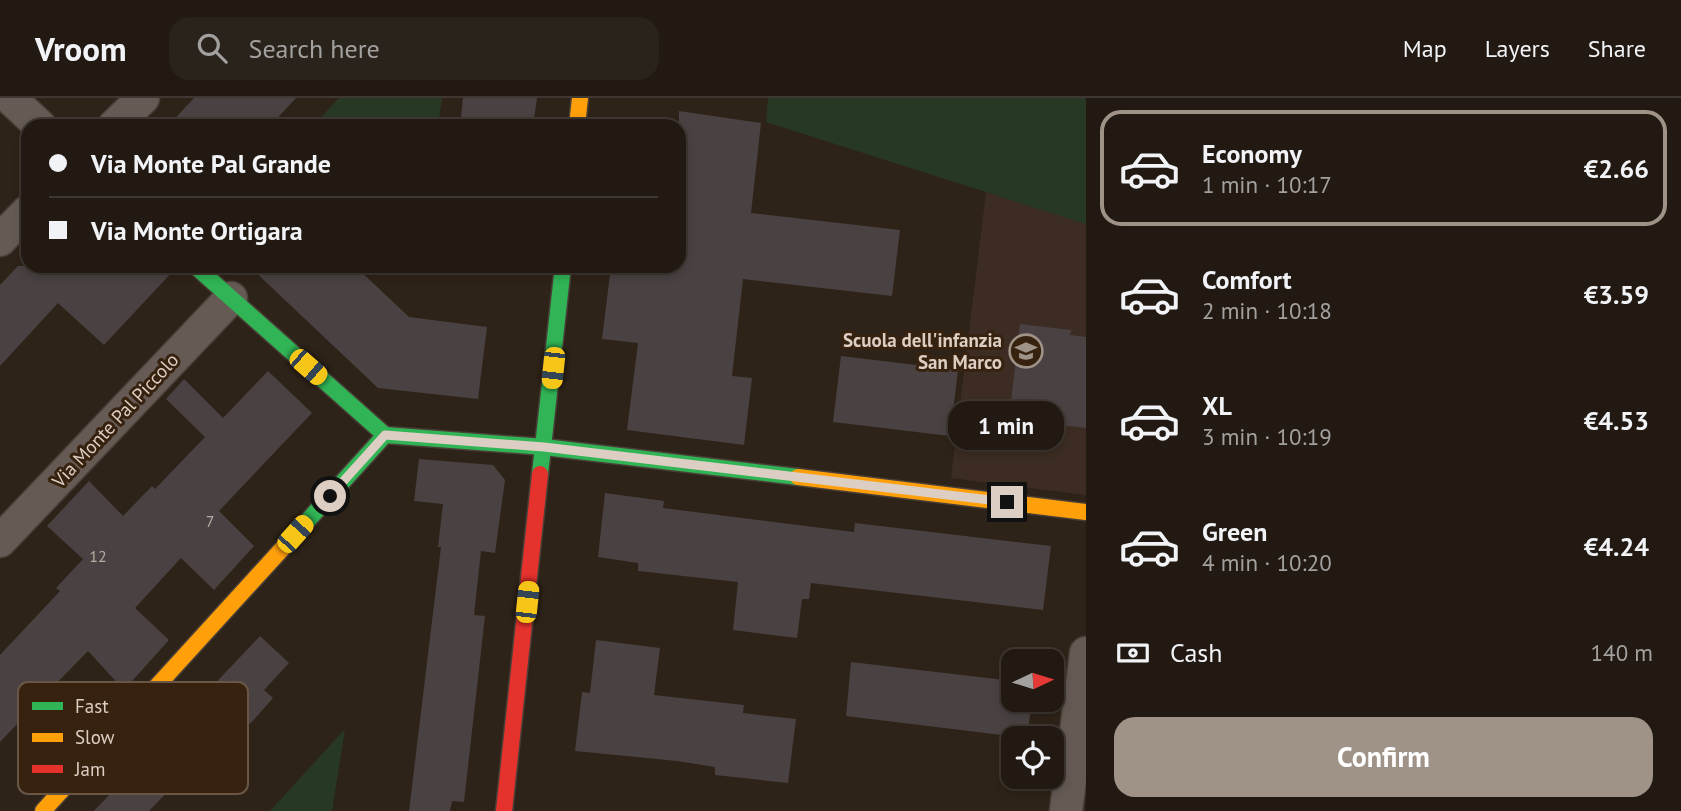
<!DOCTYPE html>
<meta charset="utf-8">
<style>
body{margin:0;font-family:"PT Sans",sans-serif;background:#2a231b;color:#f1f3f6;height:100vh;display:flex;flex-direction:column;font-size:26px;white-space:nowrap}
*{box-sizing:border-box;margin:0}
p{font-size:23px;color:#a2a19f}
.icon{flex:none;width:38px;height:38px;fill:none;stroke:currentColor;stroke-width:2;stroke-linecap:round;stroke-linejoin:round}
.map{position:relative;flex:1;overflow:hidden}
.sheet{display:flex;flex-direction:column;background:#221a12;width:595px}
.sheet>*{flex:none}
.hud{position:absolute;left:21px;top:21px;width:665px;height:154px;border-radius:21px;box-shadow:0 4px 10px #0003,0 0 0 2px #3f3832;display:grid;align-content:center;height:154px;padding:0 28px;background:#221a12}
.needle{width:46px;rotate:86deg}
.tools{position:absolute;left:1001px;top:551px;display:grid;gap:14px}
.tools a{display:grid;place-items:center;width:63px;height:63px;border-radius:14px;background:#221a12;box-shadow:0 4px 10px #0003,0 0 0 2px #3f3832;font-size:35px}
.end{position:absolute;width:32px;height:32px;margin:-16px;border:9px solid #dccec3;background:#111;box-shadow:0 0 0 4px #111}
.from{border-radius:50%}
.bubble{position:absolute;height:49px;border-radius:21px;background:#221a12;box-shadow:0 4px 10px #0003,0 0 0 2px #3f3832;font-size:23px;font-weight:700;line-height:49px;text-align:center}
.car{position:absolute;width:21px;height:42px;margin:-21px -10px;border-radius:9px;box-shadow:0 0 5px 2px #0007;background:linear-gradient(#f5c518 24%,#345 0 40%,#f5c518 0 76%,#345 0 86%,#f5c518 0)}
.hud b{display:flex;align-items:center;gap:24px;height:66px;font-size:26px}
.hud b+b{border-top:2px solid #3f3832}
.hud i{width:18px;height:18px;background:#f1f3f6}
ul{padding:12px 0 0;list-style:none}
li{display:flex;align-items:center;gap:21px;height:116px;margin:0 14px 10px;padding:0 14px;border:4px solid transparent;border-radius:21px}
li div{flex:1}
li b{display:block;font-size:26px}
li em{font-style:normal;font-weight:700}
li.current{border-color:#9f9287}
li>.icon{width:63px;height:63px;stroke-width:1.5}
.pay{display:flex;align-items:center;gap:18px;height:77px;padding:0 28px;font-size:26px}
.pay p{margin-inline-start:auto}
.primary-button{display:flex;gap:14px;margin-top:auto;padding:14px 28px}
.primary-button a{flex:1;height:80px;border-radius:21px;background:#9f9287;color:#fff;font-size:28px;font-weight:700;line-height:80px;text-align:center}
header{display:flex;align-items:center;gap:42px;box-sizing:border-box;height:98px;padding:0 35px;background:#221a12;border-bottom:2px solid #3f3832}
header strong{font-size:33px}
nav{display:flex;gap:38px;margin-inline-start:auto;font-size:24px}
.search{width:490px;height:63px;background:#2a231b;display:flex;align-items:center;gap:18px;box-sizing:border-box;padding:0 24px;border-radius:21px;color:#a2a19f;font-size:26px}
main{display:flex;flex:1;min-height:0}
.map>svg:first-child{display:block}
.education{fill:#3c2c23}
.green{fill:#273925}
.building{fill:#4a4242}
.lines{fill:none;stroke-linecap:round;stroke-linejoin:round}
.street-casing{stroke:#493f37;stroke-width:35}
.fast-casing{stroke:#493f37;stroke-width:19}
.slow-casing{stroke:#493f37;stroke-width:19}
.jam-casing{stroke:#493f37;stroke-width:19}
.street{stroke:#655b54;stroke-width:32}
.fast{stroke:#30b455;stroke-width:16}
.slow{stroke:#ff9f0a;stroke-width:16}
.jam{stroke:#e5322d;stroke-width:16}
.route{stroke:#dccec3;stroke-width:9}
.labels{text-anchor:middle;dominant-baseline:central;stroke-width:6;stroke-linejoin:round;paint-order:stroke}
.number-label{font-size:16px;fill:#b8aba3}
.poi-label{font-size:19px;font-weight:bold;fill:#dccec3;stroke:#37220f;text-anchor:end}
.street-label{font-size:19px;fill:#dccec3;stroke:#37220f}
.key{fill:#37220f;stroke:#695645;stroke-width:2}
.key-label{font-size:19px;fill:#dccec3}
</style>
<header>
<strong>Vroom</strong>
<div class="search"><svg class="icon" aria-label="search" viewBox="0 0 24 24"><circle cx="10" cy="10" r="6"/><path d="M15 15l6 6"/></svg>Search here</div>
<nav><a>Map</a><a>Layers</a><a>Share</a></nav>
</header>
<main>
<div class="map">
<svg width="1086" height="713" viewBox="0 0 1086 713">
<rect width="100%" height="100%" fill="#2e2318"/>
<path class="education" d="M986,94L1086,126V397L951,380Z"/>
<g class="green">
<path d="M339,0H442L438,28H313Z"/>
<path d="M768,0H1086V126L766,24Z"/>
<path d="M345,631L332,713H270Z"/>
</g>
<g class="building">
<path d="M194,0H296L270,28H168Z"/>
<path d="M463,0H537L533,28H460Z"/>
<path d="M679,13L761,25L751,115L900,132L892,198L743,181L732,278L752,280L744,347L627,332L638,245L602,241L611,168H679Z"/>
<path d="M18,168H174V172L104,247L58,205L0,268V187Z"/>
<path d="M249,168H355L409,219L487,229L478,301L378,290Z"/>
<path d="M1020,226L1071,232L1070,237L1086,239V330L1009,321Z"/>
<path d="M841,258L958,272L950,338L833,324Z"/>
<path d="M268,273L312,315L219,413L254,448L214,492L181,460L135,510L169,542L124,592L88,553L45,597L71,625L52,651L23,620L0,644V557L60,493L56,490L83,461L47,428L89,383L123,418L152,388L155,391L205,339L166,301L184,281L223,320Z"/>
<path d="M419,361L493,367L505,382L495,455L481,453L474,517L485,518L464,704L452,703L450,713H409L441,449H438L443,406L414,403Z"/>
<path d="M605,395L664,403L663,410L854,434L855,425L1051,448L1043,512L811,485L809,501H802L797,540L733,532L738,484L638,473V465L598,459Z"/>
<path d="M260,538L289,565L264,592L273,600L250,626L240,617L198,661L207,670L184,695L174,687L149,713H94Z"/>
<path d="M596,542L660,550L654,597L744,607L743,615L796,621L788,685L715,677V669L677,663L575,653L582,594L590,595Z"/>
<path d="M851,564L1013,583V602H1032L1027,640L846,618Z"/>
</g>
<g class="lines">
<defs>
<g id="street">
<path d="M10,0L40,28"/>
<path d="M114,28L143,0"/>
<path d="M0,142L28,113"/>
<path d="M0,443L231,200"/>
<path d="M1066,713L1086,555"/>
</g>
<g id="fast">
<path d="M195,168L385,337L544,349L798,379"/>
<path d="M540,376L563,168"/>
<path d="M292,440L385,337"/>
</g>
<g id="slow">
<path d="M577,28L580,0"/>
<path d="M798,379L1086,414"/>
<path d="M43,713L292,440"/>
</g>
<path id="jam" d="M504,713L540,376"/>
</defs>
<use href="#street" class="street-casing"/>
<use href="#fast" class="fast-casing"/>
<use href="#slow" class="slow-casing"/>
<use href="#jam" class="jam-casing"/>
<use href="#street" class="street"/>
<use href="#fast" class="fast"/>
<use href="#slow" class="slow"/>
<use href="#jam" class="jam"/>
</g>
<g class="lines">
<path class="route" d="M330,398L385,337L544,349L1007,404"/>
</g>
<defs>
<symbol id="school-ring" viewBox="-11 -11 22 22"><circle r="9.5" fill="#37220f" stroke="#9f9287" stroke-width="1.5"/><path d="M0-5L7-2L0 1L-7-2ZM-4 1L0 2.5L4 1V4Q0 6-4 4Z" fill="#9f9287"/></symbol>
</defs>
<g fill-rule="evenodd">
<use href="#school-ring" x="1007" y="234" width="38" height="38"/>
</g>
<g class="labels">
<g class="number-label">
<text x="210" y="423">7</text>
<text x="98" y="458">12</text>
</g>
<g class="poi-label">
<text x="1002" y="242">Scuola dell'infanzia<tspan x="1002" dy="22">San Marco</tspan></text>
</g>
<g class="street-label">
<text transform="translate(115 322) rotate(-47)">Via Monte Pal Piccolo</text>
</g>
</g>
<rect x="18" y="584" width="230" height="112" rx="10" class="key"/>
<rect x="32" y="604" width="31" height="8" fill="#30b455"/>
<rect x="32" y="635" width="31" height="9" fill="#ff9f0a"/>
<rect x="32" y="667" width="31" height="8" fill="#e5322d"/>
<g class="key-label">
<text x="75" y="615">Fast</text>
<text x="75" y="646">Slow</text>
<text x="75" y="678">Jam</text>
</g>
</svg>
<div class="tools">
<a><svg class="needle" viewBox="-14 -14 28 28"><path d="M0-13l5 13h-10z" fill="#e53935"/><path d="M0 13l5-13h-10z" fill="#a2a19f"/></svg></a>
<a><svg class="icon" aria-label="locate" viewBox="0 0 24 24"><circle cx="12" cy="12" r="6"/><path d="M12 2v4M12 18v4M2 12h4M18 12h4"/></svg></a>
</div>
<i class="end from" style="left:330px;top:398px"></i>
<i class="end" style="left:1007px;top:404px"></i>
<div class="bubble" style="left:948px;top:303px;width:116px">1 min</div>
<i class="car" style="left:308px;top:269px;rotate:131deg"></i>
<i class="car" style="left:553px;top:270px;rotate:186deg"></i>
<i class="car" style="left:295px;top:436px;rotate:42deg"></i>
<i class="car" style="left:527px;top:504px;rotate:6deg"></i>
<div class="hud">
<b><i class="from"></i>Via Monte Pal Grande</b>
<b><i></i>Via Monte Ortigara</b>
</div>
</div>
<section class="sheet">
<ul>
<li class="current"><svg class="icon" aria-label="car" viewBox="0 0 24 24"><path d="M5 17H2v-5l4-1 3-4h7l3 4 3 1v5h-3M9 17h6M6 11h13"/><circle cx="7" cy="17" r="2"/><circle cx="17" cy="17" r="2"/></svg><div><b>Economy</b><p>1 min · 10:17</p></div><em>€2.66</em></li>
<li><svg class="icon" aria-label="car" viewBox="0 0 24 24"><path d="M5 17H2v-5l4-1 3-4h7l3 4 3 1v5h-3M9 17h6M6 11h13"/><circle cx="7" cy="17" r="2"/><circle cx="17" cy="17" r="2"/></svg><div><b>Comfort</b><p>2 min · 10:18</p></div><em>€3.59</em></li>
<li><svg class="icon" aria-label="car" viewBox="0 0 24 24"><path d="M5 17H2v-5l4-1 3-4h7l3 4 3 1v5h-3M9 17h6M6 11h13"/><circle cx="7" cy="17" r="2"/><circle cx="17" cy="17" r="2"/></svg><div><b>XL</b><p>3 min · 10:19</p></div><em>€4.53</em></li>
<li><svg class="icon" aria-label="car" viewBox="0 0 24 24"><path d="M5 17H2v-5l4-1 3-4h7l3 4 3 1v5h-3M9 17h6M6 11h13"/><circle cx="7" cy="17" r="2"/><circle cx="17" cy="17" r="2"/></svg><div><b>Green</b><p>4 min · 10:20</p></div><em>€4.24</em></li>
</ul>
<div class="pay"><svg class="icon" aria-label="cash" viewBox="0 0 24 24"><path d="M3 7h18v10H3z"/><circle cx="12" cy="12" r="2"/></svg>Cash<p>140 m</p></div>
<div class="primary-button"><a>Confirm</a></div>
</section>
</main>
